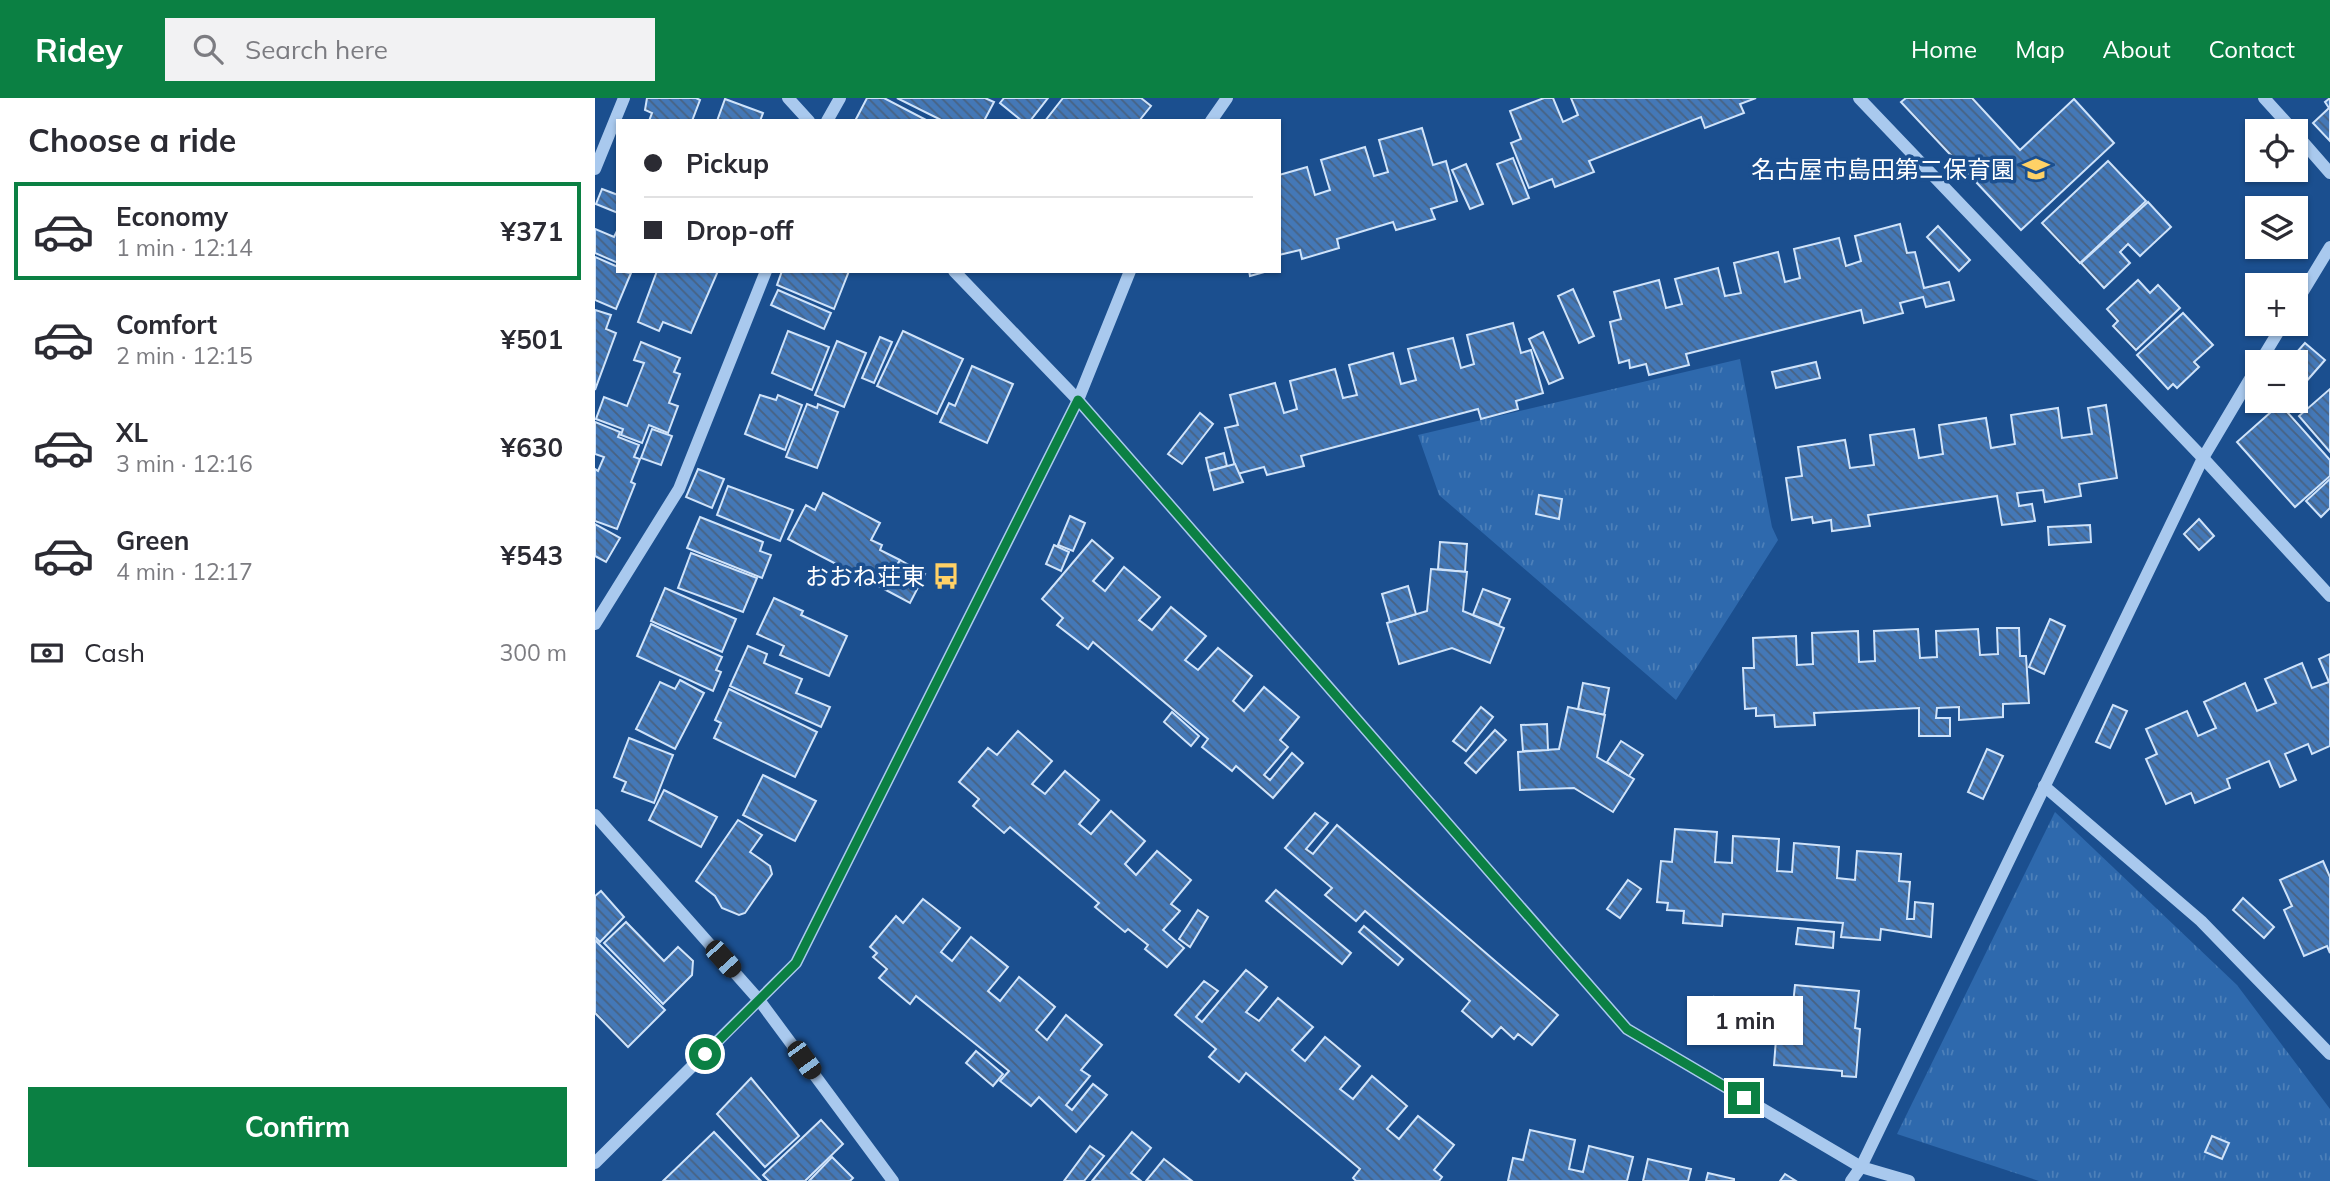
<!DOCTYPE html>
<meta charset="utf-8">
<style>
body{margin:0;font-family:Mulish,"Noto Sans JP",sans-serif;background:#f2f2f3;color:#2b2b33;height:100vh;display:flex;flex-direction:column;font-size:26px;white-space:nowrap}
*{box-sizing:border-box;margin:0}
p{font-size:23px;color:#7c7c81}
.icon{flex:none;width:38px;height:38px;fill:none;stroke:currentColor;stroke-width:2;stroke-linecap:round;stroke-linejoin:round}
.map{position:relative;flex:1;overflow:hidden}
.sheet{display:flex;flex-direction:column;background:#fff;width:595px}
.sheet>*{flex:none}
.guide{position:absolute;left:21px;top:21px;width:665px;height:154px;border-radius:0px;box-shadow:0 2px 5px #0004;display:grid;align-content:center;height:154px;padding:0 28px;background:#fff}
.fabs{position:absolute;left:1650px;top:21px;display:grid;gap:14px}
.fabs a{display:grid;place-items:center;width:63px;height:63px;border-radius:0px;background:#fff;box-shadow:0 2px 5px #0004;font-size:35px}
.end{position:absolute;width:32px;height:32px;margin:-16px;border:9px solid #0b8043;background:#fff;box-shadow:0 0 0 4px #fff}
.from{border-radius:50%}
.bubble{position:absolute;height:49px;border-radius:0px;background:#fff;box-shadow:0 2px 5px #0004;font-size:23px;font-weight:700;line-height:49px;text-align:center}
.car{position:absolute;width:21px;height:42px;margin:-21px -10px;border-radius:9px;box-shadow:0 0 5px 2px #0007;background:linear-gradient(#222 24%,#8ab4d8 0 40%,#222 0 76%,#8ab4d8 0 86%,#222 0)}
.guide b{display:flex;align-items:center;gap:24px;height:66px;font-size:26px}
.guide b+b{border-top:2px solid #e1e1e2}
.guide i{width:18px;height:18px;background:#2b2b33}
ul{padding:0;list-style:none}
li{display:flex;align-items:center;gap:21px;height:98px;margin:0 14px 10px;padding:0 14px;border:4px solid transparent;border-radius:0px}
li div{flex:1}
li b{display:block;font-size:26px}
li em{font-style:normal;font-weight:700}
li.on{border-color:#0b8043}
li>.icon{width:63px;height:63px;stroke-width:1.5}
h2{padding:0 28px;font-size:32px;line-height:84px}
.pay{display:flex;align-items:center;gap:18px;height:77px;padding:0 28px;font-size:26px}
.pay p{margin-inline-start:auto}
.action{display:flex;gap:14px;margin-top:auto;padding:14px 28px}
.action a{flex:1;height:80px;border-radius:0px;background:#0b8043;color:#fff;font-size:28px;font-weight:700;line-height:80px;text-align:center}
header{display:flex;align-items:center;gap:42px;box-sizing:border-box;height:98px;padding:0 35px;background:#0b8043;color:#fff}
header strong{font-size:33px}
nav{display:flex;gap:38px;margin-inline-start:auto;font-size:24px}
.search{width:490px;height:63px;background:#f2f2f3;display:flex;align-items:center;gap:18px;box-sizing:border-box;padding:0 24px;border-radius:0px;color:#7c7c81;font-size:26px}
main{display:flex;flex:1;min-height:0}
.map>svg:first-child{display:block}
.park{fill:url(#park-tufts)}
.building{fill:url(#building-back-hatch);stroke:#cfe3fa;stroke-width:2}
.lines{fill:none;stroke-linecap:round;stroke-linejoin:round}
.minor{stroke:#a9c9ee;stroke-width:12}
.route{stroke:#0b8043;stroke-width:9}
.labels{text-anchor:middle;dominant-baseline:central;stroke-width:7;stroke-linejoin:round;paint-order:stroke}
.poi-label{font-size:24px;fill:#fff;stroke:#1b4f8f;text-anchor:end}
</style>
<header>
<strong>Ridey</strong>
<div class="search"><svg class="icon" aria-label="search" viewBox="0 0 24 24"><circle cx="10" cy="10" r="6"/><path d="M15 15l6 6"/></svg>Search here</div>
<nav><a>Home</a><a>Map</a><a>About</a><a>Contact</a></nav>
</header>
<main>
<section class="sheet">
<h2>Choose a ride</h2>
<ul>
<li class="on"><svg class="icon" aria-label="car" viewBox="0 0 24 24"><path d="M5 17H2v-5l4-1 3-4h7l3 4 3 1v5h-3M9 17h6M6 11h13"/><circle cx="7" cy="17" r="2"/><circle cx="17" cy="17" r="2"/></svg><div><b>Economy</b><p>1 min · 12:14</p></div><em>¥371</em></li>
<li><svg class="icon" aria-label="car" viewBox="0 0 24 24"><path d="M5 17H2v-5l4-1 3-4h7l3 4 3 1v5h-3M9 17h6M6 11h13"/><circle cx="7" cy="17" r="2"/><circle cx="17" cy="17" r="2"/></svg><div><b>Comfort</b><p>2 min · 12:15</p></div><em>¥501</em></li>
<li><svg class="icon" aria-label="car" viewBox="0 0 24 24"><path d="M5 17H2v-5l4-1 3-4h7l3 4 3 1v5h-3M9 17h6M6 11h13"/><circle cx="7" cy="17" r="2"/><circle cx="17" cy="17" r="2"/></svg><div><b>XL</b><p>3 min · 12:16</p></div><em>¥630</em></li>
<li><svg class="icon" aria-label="car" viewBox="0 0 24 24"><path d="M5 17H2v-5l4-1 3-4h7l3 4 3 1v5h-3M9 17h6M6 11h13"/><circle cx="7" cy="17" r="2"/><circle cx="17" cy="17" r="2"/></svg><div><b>Green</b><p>4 min · 12:17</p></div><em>¥543</em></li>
</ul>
<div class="pay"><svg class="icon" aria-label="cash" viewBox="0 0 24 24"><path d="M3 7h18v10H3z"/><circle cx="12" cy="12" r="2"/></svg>Cash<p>300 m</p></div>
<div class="action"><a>Confirm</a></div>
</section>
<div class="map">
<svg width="1735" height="1083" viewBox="0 0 1735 1083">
<defs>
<pattern id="park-tufts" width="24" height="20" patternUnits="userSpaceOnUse" patternTransform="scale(1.75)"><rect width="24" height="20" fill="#2e69ad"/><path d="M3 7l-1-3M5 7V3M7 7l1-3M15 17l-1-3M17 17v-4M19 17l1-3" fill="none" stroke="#4d80b9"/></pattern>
<pattern id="building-back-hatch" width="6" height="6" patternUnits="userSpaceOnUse" patternTransform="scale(1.75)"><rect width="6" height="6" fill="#4478b7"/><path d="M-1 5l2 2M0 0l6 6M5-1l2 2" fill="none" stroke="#486282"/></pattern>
</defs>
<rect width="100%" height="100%" fill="#1b4f8f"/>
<g class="park">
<path d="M1145,261L1177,429L1183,442L1081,602L844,397L823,337Z"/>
<path d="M1460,714L1642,887L1735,1011V1083H1444L1302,1036Z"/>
</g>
<g class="building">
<path d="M52,0H101L105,2L97,23H54L57,15L50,12Z"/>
<path d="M272,0H289L333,23H260Z"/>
<path d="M302,0H390L399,4L389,23H348Z"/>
<path d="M409,0H453L435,23H427L405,5Z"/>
<path d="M468,0H546L556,8L544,23H450Z"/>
<path d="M949,0H958L968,24L983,17L976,0H1161L1145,6L1149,15L1110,30L1106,19L994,63L999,74L960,89L957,81L934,90L916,45L926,41L915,13Z"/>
<path d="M1311,0H1377L1425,52L1479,1L1519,45L1426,132L1306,4Z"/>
<path d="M1735,0V43L1718,25L1734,10L1730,4Z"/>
<path d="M130,1L168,15L165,23H122Z"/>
<path d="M827,30L838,67L851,63L862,103L836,111L840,121L801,132L798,124L742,141L744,150L707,161L705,152L684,157V77L712,69L720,97L735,92L726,62L770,49L779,78L793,74L784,42Z"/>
<path d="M918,60L934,100L918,106L902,66Z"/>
<path d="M1513,63L1551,103L1485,165L1447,125Z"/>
<path d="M871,66L888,106L875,111L857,72Z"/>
<path d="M7,91L23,97V115L1,106Z"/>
<path d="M1553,104L1576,129L1545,158L1533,146L1525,154L1535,165L1509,190L1486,165Z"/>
<path d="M1305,126L1312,155L1320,154L1329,190L1354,184L1359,202L1331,209L1328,199L1305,205L1308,215L1269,225L1266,212L1091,256L1094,267L1054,277L1051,266L1035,270L1034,262L1024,265L1015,224L1026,221L1019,194L1064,182L1071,210L1087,206L1080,181L1123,170L1130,198L1146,195L1139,165L1183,154L1190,184L1205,180L1199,151L1244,140L1251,168L1266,163L1260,138Z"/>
<path d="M1343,128L1375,162L1364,173L1332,139Z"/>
<path d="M0,131L19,139L23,131V165L0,155Z"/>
<path d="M0,159L23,169V173L36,175L21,211L0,202Z"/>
<path d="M62,173H123L96,235L68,224L64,233L43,224Z"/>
<path d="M187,173H254L239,211L182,187Z"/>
<path d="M654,173H673L655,178Z"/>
<path d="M1543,182L1555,195L1563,187L1585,210L1541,252L1518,228L1523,223L1512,211Z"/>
<path d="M978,191L999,238L984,245L963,198Z"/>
<path d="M183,192L236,215L229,231L176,207Z"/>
<path d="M0,212L16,217L11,231L21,235L0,292Z"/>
<path d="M1588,215L1618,247L1599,264L1604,269L1582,290L1578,286L1573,291L1542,257Z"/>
<path d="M918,225L926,255L936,252L948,295L921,303L923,311L886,321L883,311L706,358L709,368L672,377L669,369L642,376L630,330L643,327L635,297L680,285L689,315L702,311L695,283L740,271L748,300L762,297L754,267L798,255L806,286L821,282L813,251L858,240L866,270L879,266L872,237Z"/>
<path d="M193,233L234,249L217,292L177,275Z"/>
<path d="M308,233L368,261L342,316L282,288Z"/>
<path d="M948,234L968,280L954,286L934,241Z"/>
<path d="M285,239L297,244L279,285L267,280Z"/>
<path d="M242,243L271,255L249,309L220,297Z"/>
<path d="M46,244L85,260L79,274L85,276L74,305L83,308L73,335L54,327L47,345L26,337L28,331L1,321L9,299L32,308L49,265L39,262Z"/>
<path d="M1710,245L1730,262L1709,286L1701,279V264H1693Z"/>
<path d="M1221,264L1225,280L1181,290L1177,274Z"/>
<path d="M377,268L418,286L392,345L345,324L354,305L360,308Z"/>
<path d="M1735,291V354L1704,318Z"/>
<path d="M165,297L181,302L183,297L207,307L190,352L150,336Z"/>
<path d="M212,306L222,310L223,306L243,314L222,370L191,359Z"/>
<path d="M1685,306L1735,362V378L1700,409L1642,344Z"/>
<path d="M1511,307L1522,380L1484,386L1486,398L1450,404L1448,392L1422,395L1424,408L1437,406L1440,423L1407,427L1402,398L1273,417L1275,428L1237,433L1236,422L1218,425L1217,419L1197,422L1191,380L1207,378L1203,349L1250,342L1255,370L1279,367L1275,337L1319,331L1324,360L1348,356L1344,327L1391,320L1396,350L1420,346L1416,317L1463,310L1467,340L1497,336L1493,310Z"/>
<path d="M605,315L618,326L587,366L573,356Z"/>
<path d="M0,324L25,334L23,339L44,347L39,359L45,361L36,384L40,386L22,431L0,423V371L3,373L9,359L0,356Z"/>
<path d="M57,331L77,338L66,367L46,360Z"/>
<path d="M629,355L632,368L614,373L611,360Z"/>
<path d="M640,366L648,384L619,392L614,373Z"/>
<path d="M103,371L129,381L117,410L91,399Z"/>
<path d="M1735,381V410L1726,419L1711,403Z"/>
<path d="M133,388L198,412L185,443L122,417Z"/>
<path d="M228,395L285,425L276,442L287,447L285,452L305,462L289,491L193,441L211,407L220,412Z"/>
<path d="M944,397L967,401L964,421L941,416Z"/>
<path d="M475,418L490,425L478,453L463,447Z"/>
<path d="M105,419L168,444L165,453L176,457L167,480L92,450Z"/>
<path d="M1604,421L1619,438L1604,452L1589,436Z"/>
<path d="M0,426L25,440L11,464L0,458Z"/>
<path d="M1495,427L1496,444L1454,447L1453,429Z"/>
<path d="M497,442L518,460L498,483L510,493L529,469L565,499L544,522L557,532L576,509L611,538L590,562L603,572L623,550L657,578L638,603L649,613L669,589L704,619L685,642L693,649L669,677L675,682L697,655L708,665L678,700L641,668L637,673L607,649L613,641L498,544L493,551L462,527L468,520L447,501Z"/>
<path d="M845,444L872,446L870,474L843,471Z"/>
<path d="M459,447L474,454L466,473L451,466Z"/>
<path d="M96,455L162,480L148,514L83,490Z"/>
<path d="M305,462L330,476L315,505L289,491Z"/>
<path d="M836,471L872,474L868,513L909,530L895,565L857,550L804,566L792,525L832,513Z"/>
<path d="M813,488L821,516L795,524L787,496Z"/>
<path d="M70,490L141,521L127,554L56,523Z"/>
<path d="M888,491L915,501L904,527L878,517Z"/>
<path d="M179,500L208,513L206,517L252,538L234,578L185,557L189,548L162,536Z"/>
<path d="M1455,521L1470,528L1449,576L1434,569Z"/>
<path d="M56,526L127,559L121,572L126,574L118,593L42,558Z"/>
<path d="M1402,530H1424L1425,558H1431L1434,605L1408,606V619L1364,622V609L1342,610L1341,620H1355V638H1324V610L1219,615L1220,627L1180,629L1179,617L1161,618V610L1150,611L1148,570H1159L1158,540L1201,538L1202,567L1218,566L1217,535L1263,533L1264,564L1280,563L1279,533L1323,531L1325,560L1342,559L1341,533L1383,531L1385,557L1403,556Z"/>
<path d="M153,548L172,556L169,565L207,581L201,595L235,609L226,629L135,588Z"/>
<path d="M1735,556V648L1717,656L1713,646L1690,656L1701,682L1685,689L1674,663L1632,681L1635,690L1600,705L1596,695L1571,706L1551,661L1562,656L1551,631L1592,613L1603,638L1621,630L1609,604L1650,585L1662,613L1681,605L1670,581L1707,565L1717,590L1734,584L1724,561Z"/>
<path d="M85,582L109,595L80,651L41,631L65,584L80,591Z"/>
<path d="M988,585L1014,590L1009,617L983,611Z"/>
<path d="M134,591L222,634L200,679L119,640L126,625L120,622Z"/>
<path d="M1518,607L1532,613L1515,650L1501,644Z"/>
<path d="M886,609L898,619L871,653L858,643Z"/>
<path d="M973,609L1010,617L1002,659L1039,681L1018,714L979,690L925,692L923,654L964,651Z"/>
<path d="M577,614L604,638L596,648L569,624Z"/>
<path d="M952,626L953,652L928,653L926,627Z"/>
<path d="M900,632L911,642L881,675L870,665Z"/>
<path d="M423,633L457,663L437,686L450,696L470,673L504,702L484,726L496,736L516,713L550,743L530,766L541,777L562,753L596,782L576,806L585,813L568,832L589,850L572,869L550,851L553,847L533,831L530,834L500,809L504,805L415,729L409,735L378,708L384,701L364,684L393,650L402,657Z"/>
<path d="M34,640L78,657L59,705L27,693L31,684L19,679Z"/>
<path d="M1026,643L1048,657L1034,678L1012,664Z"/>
<path d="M1392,651L1408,658L1388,701L1373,694Z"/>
<path d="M168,677L221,703L200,743L148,717Z"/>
<path d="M69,692L122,719L106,749L54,722Z"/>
<path d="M720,715L733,725L711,751L718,756L742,727L963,917L937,947L923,936L919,941L906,929L897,939L867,913L875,903L770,813L761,823L730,797L737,790L690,750Z"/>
<path d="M143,722L167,737L155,754L175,768L177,776L150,815L144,817L127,810L120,798L101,783Z"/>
<path d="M1080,731L1122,734L1120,764L1137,765L1138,738L1184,741L1182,773L1197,774L1199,745L1244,749L1242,780L1260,782L1262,753L1306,756L1304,783L1315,784L1312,821H1319L1320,804L1338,806L1336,839L1286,831L1285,842L1246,839L1248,825L1128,816L1127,828L1088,825L1089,813L1072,812L1073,805L1062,804L1066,763L1077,764Z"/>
<path d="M1728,763L1735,779V855L1732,848L1709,858L1689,812L1697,808L1685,782Z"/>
<path d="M1033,782L1046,791L1025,820L1012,811Z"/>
<path d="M681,792L756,855L747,866L671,803Z"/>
<path d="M6,793L29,819L5,844L0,839V798Z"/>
<path d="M1648,800L1679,829L1669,840L1638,812Z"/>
<path d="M328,801L365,830L346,854L357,863L376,839L413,869L393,893L405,903L424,879L460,909L441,932L452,942L471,917L507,947L486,972L495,978L471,1007L477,1012L498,986L512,997L481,1034L444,999L436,1008L405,983L414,973L321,898L315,906L284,880L292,871L278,859L282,855L275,849L301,818L308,825Z"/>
<path d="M603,812L613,819L595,849L584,841Z"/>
<path d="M31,824L69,863L83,849L98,863L97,877L68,906L9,845Z"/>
<path d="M769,828L808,861L803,867L764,834Z"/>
<path d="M1203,830L1239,834L1238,850L1201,846Z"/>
<path d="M0,842L70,912L33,949L0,915Z"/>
<path d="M651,872L672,889L651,914L664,923L683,900L718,929L697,952L710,963L730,939L765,968L745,991L758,1001L777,978L812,1008L792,1031L804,1041L823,1018L859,1047L839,1072L847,1079L844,1083H761L758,1080L765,1071L651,975L644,984L614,959L621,951L580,917L609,883L623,893L601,919L607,924Z"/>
<path d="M1200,887L1264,893L1260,930L1265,931L1261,979L1247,978V973L1179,967L1181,941L1188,942V936H1195Z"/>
<path d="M1119,899L1148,921L1140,932L1111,911Z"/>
<path d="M381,953L408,976L398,988L371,965Z"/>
<path d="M156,980L204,1038L170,1069L122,1016Z"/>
<path d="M226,1022L248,1046L210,1083H174L168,1077Z"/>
<path d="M935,1032L980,1042L974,1071L988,1074L994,1048L1038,1059L1032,1083H913L918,1060L928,1062Z"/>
<path d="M119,1034L166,1083H68Z"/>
<path d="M537,1034L556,1050L536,1075L546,1083H497Z"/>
<path d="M1617,1038L1634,1045L1627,1061L1610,1054Z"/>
<path d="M495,1048L509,1058L489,1083H469Z"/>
<path d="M237,1059L258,1080L255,1083H214Z"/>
<path d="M569,1061L597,1083H551Z"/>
<path d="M1053,1061L1096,1071L1093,1083H1048Z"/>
<path d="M1113,1075L1139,1081V1083H1111Z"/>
<path d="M1190,1076L1201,1083H1185Z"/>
</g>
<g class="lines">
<g class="minor">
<path d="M193,0L214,23"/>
<path d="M1264,0L1608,360L1735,498"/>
<path d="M1669,0L1699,33"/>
<path d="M232,23L245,0"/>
<path d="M616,23L632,0"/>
<path d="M1701,36L1735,75"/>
<path d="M0,71L29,0"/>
<path d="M359,173L483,302L1032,931L1266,1069L1314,1083"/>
<path d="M1701,205L1735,149"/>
<path d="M1665,264L1688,226"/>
<path d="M0,526L84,391L171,173"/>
<path d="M1449,688L1606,823L1735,956"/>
<path d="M0,717L164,902L298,1083"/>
<path d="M0,1065L201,865L483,302L535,173"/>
<path d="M1256,1083L1266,1069L1608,360L1662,269"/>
</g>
</g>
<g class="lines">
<path class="route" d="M110,956L201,865L483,302L1032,931L1149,1000"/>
</g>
<defs>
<symbol id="school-bare" viewBox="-9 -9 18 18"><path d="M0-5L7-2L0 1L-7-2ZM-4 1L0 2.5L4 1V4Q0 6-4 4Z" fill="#ffd166" stroke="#1b4f8f" stroke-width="2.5" paint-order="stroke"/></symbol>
<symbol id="bus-bare" viewBox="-9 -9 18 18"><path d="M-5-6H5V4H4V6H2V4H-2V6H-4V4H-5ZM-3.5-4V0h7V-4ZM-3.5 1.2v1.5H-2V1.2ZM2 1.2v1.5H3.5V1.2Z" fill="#ffd166" stroke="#1b4f8f" stroke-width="2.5" paint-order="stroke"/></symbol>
</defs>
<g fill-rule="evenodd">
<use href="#school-bare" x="1422" y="52" width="38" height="38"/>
<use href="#bus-bare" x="332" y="459" width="38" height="38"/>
</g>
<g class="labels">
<g class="poi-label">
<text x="1420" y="71">名古屋市島田第二保育園</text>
<text x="330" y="478">おおね荘東</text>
</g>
</g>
</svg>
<div class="fabs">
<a><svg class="icon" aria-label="locate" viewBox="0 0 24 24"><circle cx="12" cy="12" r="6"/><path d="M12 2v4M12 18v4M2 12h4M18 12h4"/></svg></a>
<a><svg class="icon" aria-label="layers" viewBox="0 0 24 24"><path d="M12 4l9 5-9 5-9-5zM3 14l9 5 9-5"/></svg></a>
<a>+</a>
<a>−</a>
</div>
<i class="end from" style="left:110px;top:956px"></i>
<i class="end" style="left:1149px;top:1000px"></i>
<div class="bubble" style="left:1092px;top:898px;width:116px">1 min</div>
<i class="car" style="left:128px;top:861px;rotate:138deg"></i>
<i class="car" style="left:209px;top:962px;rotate:144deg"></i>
<div class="guide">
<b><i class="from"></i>Pickup</b>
<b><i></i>Drop-off</b>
</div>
</div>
</main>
